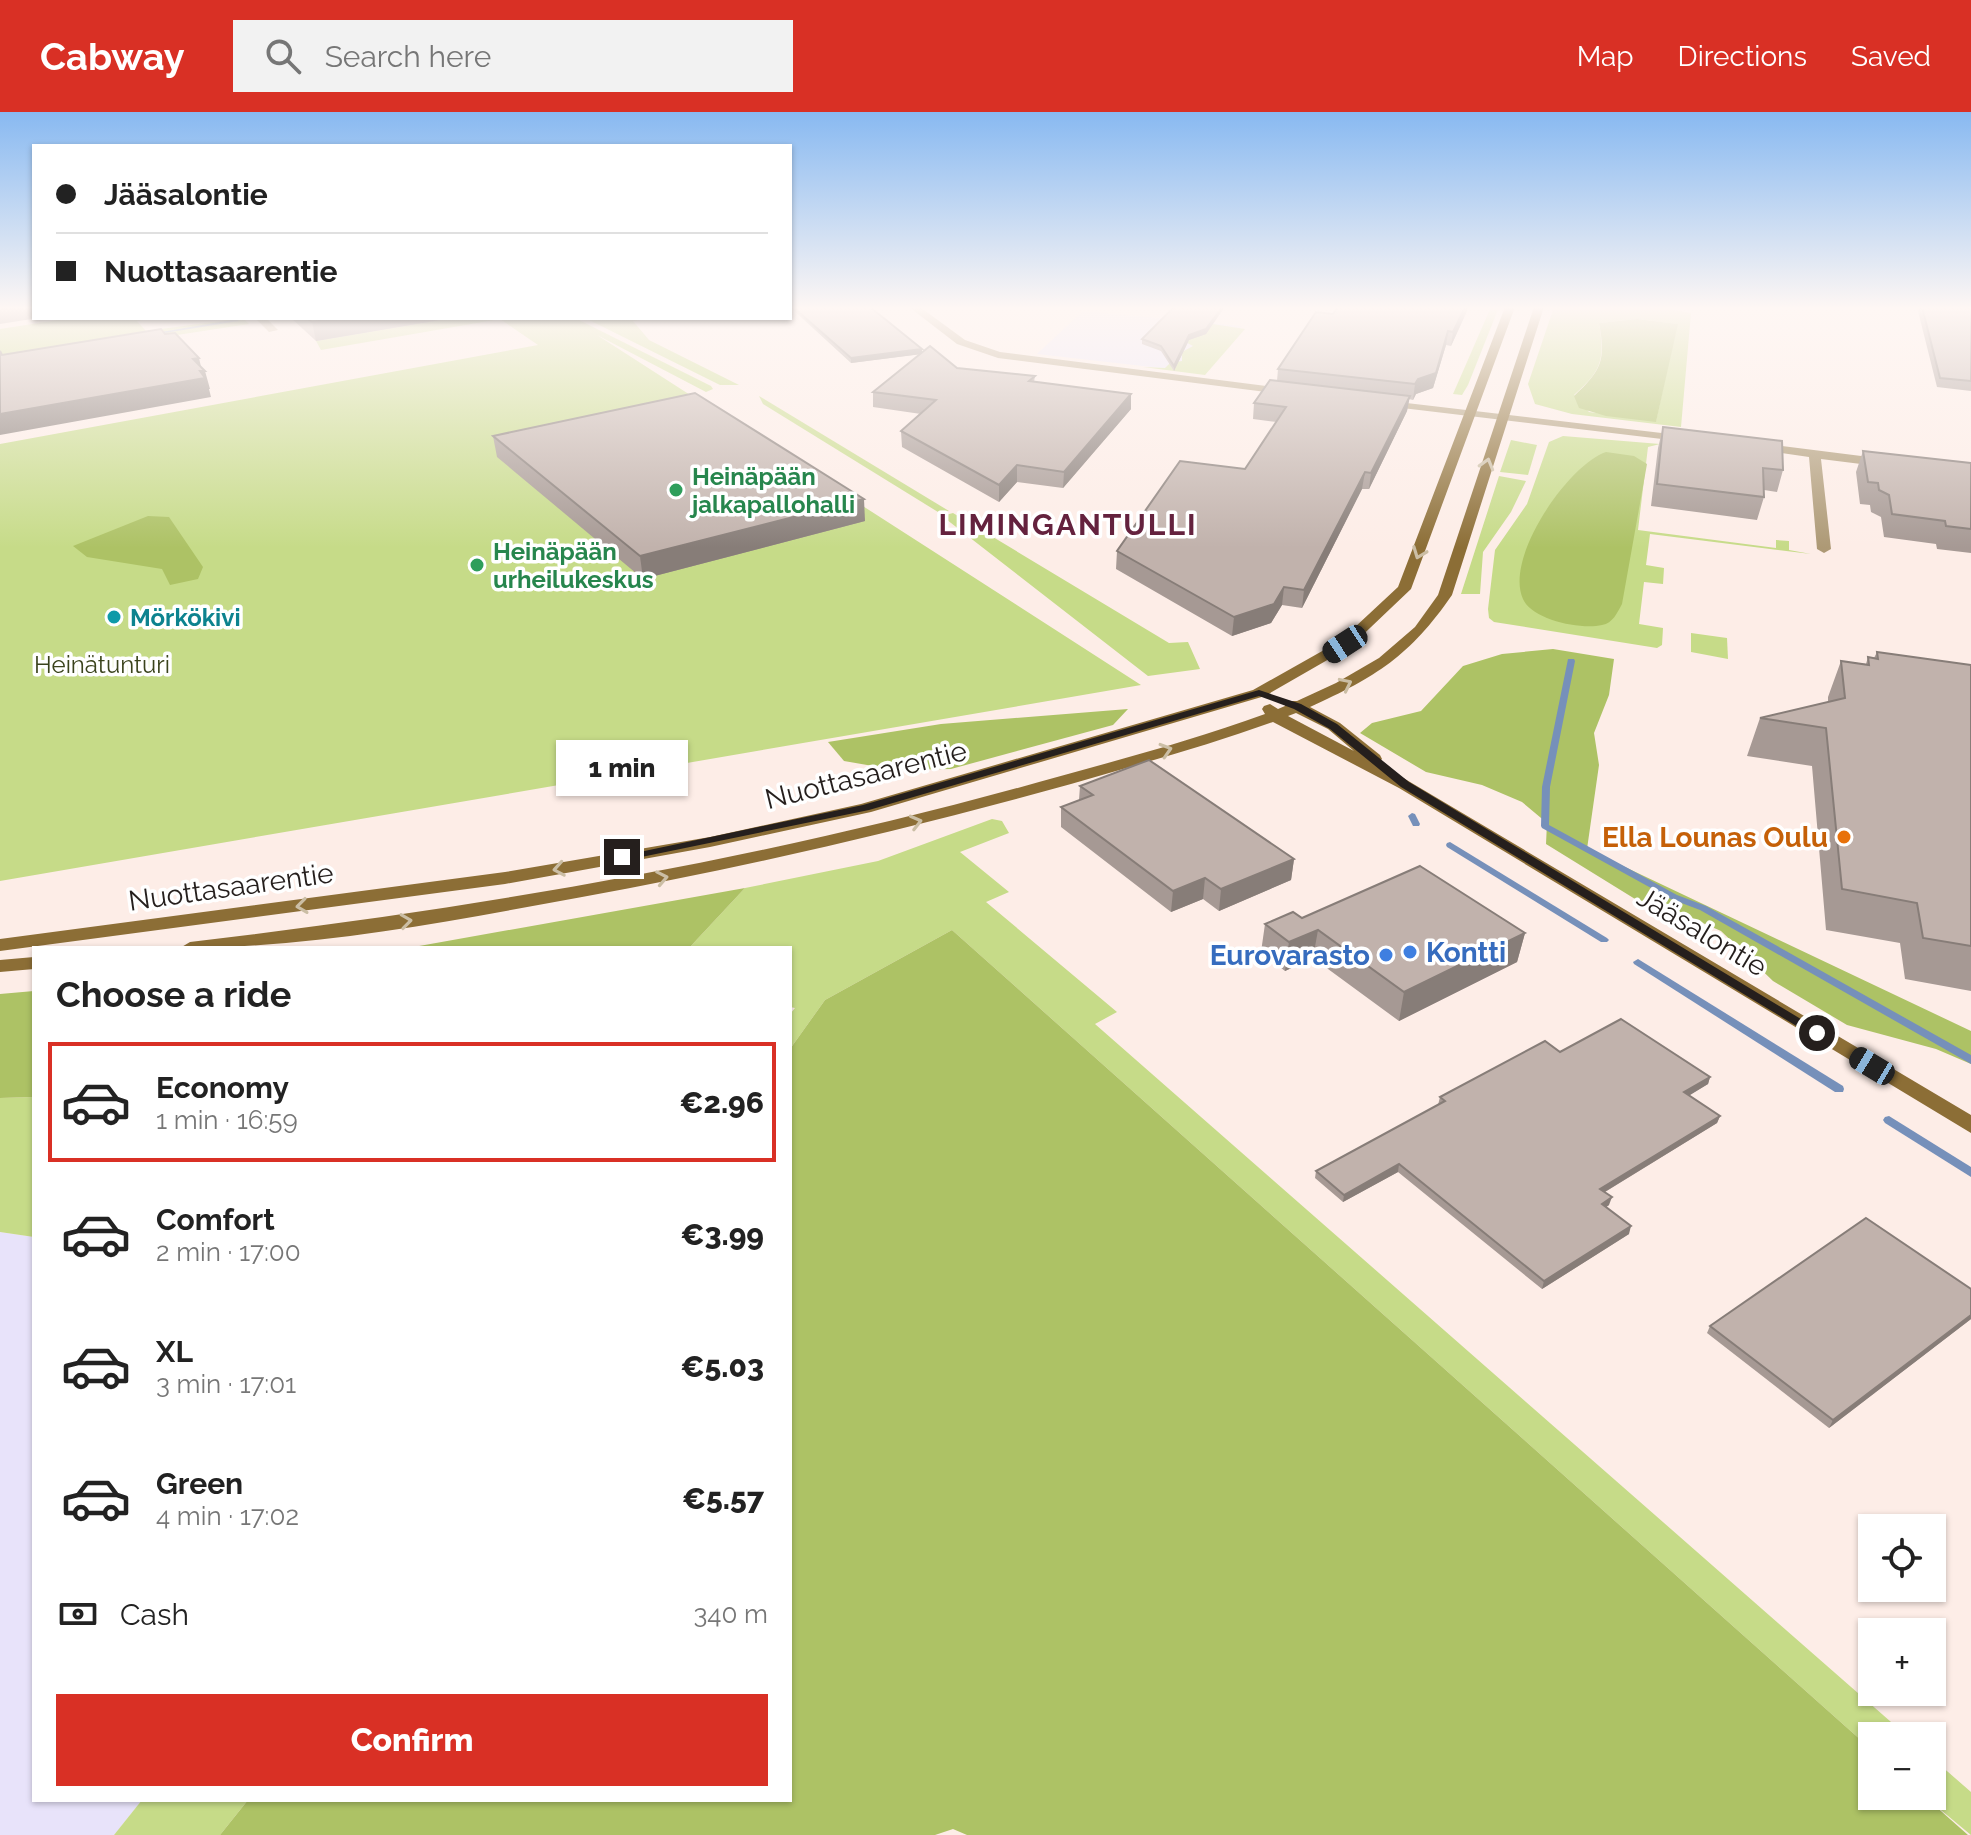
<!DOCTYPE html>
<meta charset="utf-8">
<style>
body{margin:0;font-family:Raleway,sans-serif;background:#f2f2f2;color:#222;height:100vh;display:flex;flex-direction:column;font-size:30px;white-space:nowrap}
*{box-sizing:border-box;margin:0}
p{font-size:26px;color:#767676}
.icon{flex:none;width:44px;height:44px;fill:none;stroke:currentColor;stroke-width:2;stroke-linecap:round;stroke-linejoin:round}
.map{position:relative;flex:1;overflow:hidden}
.side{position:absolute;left:32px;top:834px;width:760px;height:856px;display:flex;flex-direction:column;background:#fff;border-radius:0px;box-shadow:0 2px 6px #0004}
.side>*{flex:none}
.guide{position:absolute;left:32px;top:32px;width:760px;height:176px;border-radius:0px;box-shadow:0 2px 6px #0004;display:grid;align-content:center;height:176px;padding:0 24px;background:#fff}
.fabs{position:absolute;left:1858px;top:1402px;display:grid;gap:16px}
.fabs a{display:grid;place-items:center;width:88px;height:88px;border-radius:0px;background:#fff;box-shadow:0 2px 6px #0004;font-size:40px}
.end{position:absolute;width:36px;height:36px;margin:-18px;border:10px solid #251f1d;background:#fff;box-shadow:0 0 0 4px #fff}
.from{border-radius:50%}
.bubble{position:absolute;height:56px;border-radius:0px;background:#fff;box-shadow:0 2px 6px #0004;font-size:26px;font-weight:800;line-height:56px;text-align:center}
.car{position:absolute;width:24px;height:48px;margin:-24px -12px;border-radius:10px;box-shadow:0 0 6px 2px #0007;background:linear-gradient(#222 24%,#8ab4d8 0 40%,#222 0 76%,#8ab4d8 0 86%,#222 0)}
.guide b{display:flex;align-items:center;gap:28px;height:76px;font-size:30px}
.guide b+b{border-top:2px solid #e0e0e0}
.guide i{width:20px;height:20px;background:#222}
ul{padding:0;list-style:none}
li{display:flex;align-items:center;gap:24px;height:120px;margin:0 16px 12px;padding:0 8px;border:4px solid transparent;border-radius:0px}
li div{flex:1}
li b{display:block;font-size:30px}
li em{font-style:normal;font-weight:800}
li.on{border-color:#d93025}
li>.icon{width:72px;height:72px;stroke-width:1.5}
h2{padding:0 24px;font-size:36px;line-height:96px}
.pay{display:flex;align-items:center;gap:20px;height:88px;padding:0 24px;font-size:30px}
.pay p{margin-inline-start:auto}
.primary-button{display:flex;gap:16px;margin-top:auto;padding:16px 24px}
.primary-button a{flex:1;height:92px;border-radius:0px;background:#d93025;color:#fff;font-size:32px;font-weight:800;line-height:92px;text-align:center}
header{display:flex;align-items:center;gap:48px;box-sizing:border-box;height:112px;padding:0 40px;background:#d93025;color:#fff}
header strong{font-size:38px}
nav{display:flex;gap:44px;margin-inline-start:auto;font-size:28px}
.search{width:560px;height:72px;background:#f2f2f2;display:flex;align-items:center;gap:20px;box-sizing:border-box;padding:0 28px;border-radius:0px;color:#767676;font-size:30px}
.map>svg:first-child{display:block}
.industrial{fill:#e8e3fa}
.green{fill:#c6db88;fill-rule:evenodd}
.forest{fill:#adc265}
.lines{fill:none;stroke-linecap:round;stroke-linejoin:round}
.stream{fill:#7690ba;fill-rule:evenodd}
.street{fill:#ad9975;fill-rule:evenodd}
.secondary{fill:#8c6e36;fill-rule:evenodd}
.wall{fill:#a69994}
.shaded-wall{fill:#877d78}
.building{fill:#c1b2ac;stroke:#877d78;stroke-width:2}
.oneway{stroke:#cbbea5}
.route{fill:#251f1d}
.leisure-dot{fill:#2e9e5b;stroke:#fff;stroke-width:3}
.culture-dot{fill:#0f9aa8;stroke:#fff;stroke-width:3}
.food-dot{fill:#e8710a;stroke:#fff;stroke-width:3}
.shop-dot{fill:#3f7fe0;stroke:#fff;stroke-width:3}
.labels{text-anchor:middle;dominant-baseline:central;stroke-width:7;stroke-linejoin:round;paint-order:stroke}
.far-leisure-label{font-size:24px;font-weight:bold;fill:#27864d;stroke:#fff;text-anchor:start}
.far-culture-label{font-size:24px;font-weight:bold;fill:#0d838f;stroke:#fff;text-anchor:start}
.far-park-label{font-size:24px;fill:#3a431c;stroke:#fff}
.street-label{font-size:28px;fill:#251f1d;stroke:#fff}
.food-label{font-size:28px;font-weight:bold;fill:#c56008;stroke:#fff;text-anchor:end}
.shop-label{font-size:28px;font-weight:bold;fill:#366cbe;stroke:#fff;text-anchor:start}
.far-district-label{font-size:30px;font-weight:bold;letter-spacing:2px;fill:#64223e;stroke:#fff}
</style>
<header>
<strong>Cabway</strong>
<div class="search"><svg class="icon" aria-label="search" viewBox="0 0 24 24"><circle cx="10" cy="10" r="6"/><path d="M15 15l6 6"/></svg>Search here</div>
<nav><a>Map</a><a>Directions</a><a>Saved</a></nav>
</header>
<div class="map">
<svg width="1971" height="1723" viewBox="0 0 1971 1723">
<rect width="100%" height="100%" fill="#fdede7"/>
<g class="industrial">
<path d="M1083,199L1241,214L1204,261L1037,242Z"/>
<path d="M0,1120L34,1125V1688H142L114,1723H0Z"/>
</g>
<g class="green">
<path d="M1491,195H1499L1468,273L1462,283L1453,282Z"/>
<path d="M1554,195H1658L1691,201L1681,315L1572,302L1535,292L1528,272ZM1637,207L1677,212L1656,309L1589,300L1574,283C1602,258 1605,248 1599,211Z"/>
<path d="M71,206H154L137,209L146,219L243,206L249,212L0,250V217Z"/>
<path d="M452,206H575L711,274L713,277L706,280L597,223L1141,573L0,769V332L538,233L500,207L321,238L316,229Z"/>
<path d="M585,206H651L633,209L649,228L739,273H720Z"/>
<path d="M1213,212L1245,217L1205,263L1143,255L1165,256L1170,251L1182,249V240L1193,234L1182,228Z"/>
<path d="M759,284L949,399L938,400L763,292Z"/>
<path d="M1563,324L1660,332L1648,335L1638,418L1776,436V428L1789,429V438L1811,442L1650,422L1646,453L1664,456L1663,472L1644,470L1639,512L1663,516L1662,533L1657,536L1494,510L1489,506L1488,497L1495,438L1527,392L1549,330Z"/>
<path d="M1511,328L1537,333L1528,363L1500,360Z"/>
<path d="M1499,364L1526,369L1511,400L1483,440L1480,482H1461Z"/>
<path d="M953,401L1169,531L1188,530L1200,557L1148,564L942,404Z"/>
<path d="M1691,521L1727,526L1728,547L1691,540Z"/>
<path d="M992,707L1002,709L1009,721L960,740L1009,780L986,790L1117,900L1095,912L1907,1624H1872V1638L952,818L825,888L790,937V902L795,896L790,895V836H689L745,776L878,749Z"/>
<path d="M34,985V1125L0,1120V986Z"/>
<path d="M1932,1646L1971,1680V1723L1924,1684H1932Z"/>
<path d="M142,1688H248L220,1723H114Z"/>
</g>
<g class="forest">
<path d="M1637,207L1678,212L1656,310L1606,304L1579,296L1574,284C1602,258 1606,248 1599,211Z"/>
<path d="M1606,340L1634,344L1647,352L1622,492C1617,501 1613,511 1602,513C1581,518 1532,508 1523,487C1504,446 1568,353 1606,340Z"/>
<path d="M148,404L169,405L203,455L198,467L170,473L162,457L87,445L73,434Z"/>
<path d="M1553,537L1614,547L1609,583L1594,621L1599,653L1587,737L1971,919V952L1936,937L1847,913L1773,869L1721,819L1689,805L1648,795L1546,732L1547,711L1522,690L1482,673L1426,660L1360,621L1372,611L1421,599L1463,554L1502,542Z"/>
<path d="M1128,597L1113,613L951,657L896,658L844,649L828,630L941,612Z"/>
<path d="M745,776L689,836H408Z"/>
<path d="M952,818L1872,1638V1684H1924L1968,1723H967L953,1717L935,1723H220L248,1688H790V937L825,888Z"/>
<path d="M34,879V985L0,986V882Z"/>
</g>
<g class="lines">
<g class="stream">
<path d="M237,207L239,209L152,223L150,222Z"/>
<path d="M1568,547H1574L1575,549L1550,675L1549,713L1677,783L1706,794L1971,943V952L1700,798L1671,787L1542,716L1541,714L1542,675Z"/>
<path d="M1412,701L1415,702L1420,712L1419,714H1413L1408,704Z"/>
<path d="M1450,730L1607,826L1609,828L1607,830H1601L1447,735L1446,733L1447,731Z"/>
<path d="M1638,847L1843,974L1844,977L1843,980H1835L1634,852L1633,850Z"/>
<path d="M1889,1004L1971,1055V1065L1885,1011L1883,1008L1885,1005Z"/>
</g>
<g class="street">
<path d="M909,195H920L965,228L1000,240L1289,277L1294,280L1289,283L998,246L957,232Z"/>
<path d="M255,206H266L278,218L269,220Z"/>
<path d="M1381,288L1687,324L1693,327L1687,330L1377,293L1375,291Z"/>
<path d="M1758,331L1885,347L1891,351L1885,355L1821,347L1831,437L1824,441L1817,437L1809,345L1754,337L1752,335Z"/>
</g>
<g class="secondary">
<path d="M1505,195H1515L1411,477L1350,535L1265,584L871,700L710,735L505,772L0,839V827L505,760L710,725L861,692L1253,578L1340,529L1398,475Z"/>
<path d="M1534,195H1544L1452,483C1410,544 1376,565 1310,595L1340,611L1380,643L1382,647L1378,651L1971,1003V1021L1399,676L1273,610C1207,634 1139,652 1071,672C910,717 747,755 582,785C450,809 314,836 180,836L190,830C477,796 761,748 1039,670C1115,649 1191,629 1265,602L1262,597L1264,594L1270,592L1278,597L1285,594V589H1297L1336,571L1379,546L1415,515L1438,483ZM1296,601L1328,617L1354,639L1288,604Z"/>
<path d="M34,845V857L0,860V848Z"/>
</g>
</g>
<g class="wall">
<path d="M790,195H870L922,237V241L957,256L1035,264L1034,270L1131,282V297L1063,376L1017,370L999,390L902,335L901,319L921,302L873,295V280L921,242L851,251Z"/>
<path d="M1917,195H1971V279L1937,275Z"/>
<path d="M1224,196L1206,222L1189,228L1174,259L1161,239L1142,232V227Z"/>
<path d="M1467,199L1451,234L1446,233L1433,276L1416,282L1413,288L1409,287L1407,299L1369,377H1362L1302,496L1282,493L1271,511L1232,524L1116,457L1117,439L1245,357L1277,310L1253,307L1254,291L1277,269L1278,257L1333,202Z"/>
<path d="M291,206H452L316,229Z"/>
<path d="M1663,315L1783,358L1777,380L1764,378V385L1757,408L1651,394L1658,336Z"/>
<path d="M493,324L865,409L643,467L497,345Z"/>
<path d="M1863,339L1971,351V441L1937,437L1936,432L1884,425L1881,405L1871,400L1870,393L1860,392L1856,360Z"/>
<path d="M1877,540L1971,553V879L1905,867L1900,831L1826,818L1812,654L1747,644L1760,606L1828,590V585L1841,549L1866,552L1868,545L1874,546Z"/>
<path d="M1080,674L1294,747L1291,768L1219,799L1203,787L1171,800L1061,715V695L1079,688Z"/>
<path d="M1302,806L1525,821L1517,850L1399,909L1313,846L1285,859L1261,840L1265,812Z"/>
<path d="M1560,940L1710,965L1708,972L1689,983L1720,1004L1717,1011L1605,1080L1609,1093L1606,1095L1629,1122L1542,1177L1398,1060L1343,1090L1315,1066L1316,1059L1438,993L1440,985Z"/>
<path d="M1971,1177V1207L1829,1316L1707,1221L1710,1214Z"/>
</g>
<g class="shaded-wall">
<path d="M0,195H34V206H38L0,212Z"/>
<path d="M1222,195H1224V196L1206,222L1189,228L1174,259V254L1189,223Z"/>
<path d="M1465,195H1468L1467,199L1451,234L1453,220Z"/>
<path d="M339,206H452L316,229L312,210Z"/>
<path d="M1448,219L1446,233L1433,276L1416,282L1413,288L1415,272Z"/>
<path d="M922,237V242L851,251V246Z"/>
<path d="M199,246L202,259H205L210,277H209L211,285L0,323V302Z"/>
<path d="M1131,282V297L1063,376L1064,360Z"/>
<path d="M1410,284L1407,299L1369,377L1371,361Z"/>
<path d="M1017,353V370L999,390V373Z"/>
<path d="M1365,360L1362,377L1302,496L1304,478Z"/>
<path d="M864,387L865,409L643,467L640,444Z"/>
<path d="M1284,475L1282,493L1271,511L1232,524L1234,505Z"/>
<path d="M1294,747L1291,768L1219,799L1221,777Z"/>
<path d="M1205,766L1203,787L1171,800L1173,779Z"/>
<path d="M1318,818L1313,846L1285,859L1289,830Z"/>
<path d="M1525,821L1517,850L1399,909L1404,880Z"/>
<path d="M1710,965L1708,972L1682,988L1684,980Z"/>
<path d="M1720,1004L1717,1011L1598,1084L1600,1077Z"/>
<path d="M1399,1052L1398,1060L1343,1090L1344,1083Z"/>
<path d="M1612,1085L1609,1093L1599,1100L1602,1092Z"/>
<path d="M1631,1114L1629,1122L1542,1177L1544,1169Z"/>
<path d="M1971,1203V1207L1829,1316L1833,1308Z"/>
</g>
<g class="building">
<path d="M793,195H870L922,237L851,246Z"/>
<path d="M1174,195H1222L1206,217L1189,223L1174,254L1161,234L1142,227Z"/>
<path d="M1338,195H1465L1453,220L1448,219L1436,261L1418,267L1415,272L1278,257L1316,200L1333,202Z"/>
<path d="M1922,195H1971V269L1940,266Z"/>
<path d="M307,206H339L312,210Z"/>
<path d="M161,217L165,222L175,221L199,246L193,247L205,259H200L205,266L0,302V239L2,243Z"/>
<path d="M930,234L957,256L1035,264L1029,269L1131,282L1064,360L1017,353L999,373L901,319L936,288L873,280Z"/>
<path d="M1270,268L1410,284L1371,361L1365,360L1304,478L1284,475L1274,492L1234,505L1117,439L1180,349L1245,357L1286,295L1254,291Z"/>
<path d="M695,281L864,387L640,444L493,324Z"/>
<path d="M1663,315L1782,329L1783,358L1763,356L1764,385L1657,372Z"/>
<path d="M1863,339L1971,351V417L1946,414L1945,409L1892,402L1889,383L1879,378L1878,371L1868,370Z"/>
<path d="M1877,540L1971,553V834L1923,826L1917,791L1842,777L1826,616L1760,606L1845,586L1841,549L1869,553L1868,545L1878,547Z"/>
<path d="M1149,648L1294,747L1221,777L1205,766L1173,779L1061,695L1093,683L1080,674Z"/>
<path d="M1420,754L1525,821L1404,880L1318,818L1289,830L1265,812L1293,800L1302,806Z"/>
<path d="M1621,907L1710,965L1684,980L1720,1004L1600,1077L1612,1085L1602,1092L1631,1114L1544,1169L1399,1052L1344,1083L1316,1059L1445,989L1440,985L1545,929L1560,940Z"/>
<path d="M1866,1106L1971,1177V1203L1833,1308L1710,1214Z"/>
</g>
<defs><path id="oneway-chevron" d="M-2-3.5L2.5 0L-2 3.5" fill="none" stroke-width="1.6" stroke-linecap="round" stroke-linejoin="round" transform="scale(2)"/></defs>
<g class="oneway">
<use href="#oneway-chevron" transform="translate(1487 352) rotate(-74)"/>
<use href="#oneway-chevron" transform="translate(1419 441) rotate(111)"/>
<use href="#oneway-chevron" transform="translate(1346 572) rotate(-26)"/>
<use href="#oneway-chevron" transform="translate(1166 638) rotate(-17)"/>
<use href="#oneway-chevron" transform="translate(916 710) rotate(-14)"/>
<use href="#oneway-chevron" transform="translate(559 757) rotate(170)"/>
<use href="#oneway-chevron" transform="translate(662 766) rotate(-11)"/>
<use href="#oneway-chevron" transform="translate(302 794) rotate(172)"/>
<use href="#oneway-chevron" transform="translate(406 809) rotate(-8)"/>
</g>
<linearGradient id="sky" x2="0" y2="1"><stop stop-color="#88b9f1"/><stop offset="0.45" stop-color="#fef7f4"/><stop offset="1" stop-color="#fef7f4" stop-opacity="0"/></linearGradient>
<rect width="1971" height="436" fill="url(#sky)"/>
<path class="route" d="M1259,578L1301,592L1337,612L1409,670L1824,921L1813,924L1401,675L1330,617L1294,597L1259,584L869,698L622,749L616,745L863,693Z"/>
<g class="leisure-dot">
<circle cx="676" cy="378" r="8"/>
<circle cx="477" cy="453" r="8"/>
</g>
<circle class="culture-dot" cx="114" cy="505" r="8"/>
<circle class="food-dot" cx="1844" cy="725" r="8"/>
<g class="shop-dot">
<circle cx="1410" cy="840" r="8"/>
<circle cx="1386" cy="843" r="8"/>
</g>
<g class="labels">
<g class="far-leisure-label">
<text x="692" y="364">Heinäpään<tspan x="692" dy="28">jalkapallohalli</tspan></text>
<text x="493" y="439">Heinäpään<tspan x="493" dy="28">urheilukeskus</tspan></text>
</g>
<g class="far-culture-label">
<text x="130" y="505">Mörkökivi</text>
</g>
<g class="far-park-label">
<text x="102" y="552">Heinätunturi</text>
</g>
<g class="street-label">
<text transform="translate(866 663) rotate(-14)">Nuottasaarentie</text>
<text transform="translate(231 775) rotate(-8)">Nuottasaarentie</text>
<text transform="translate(1702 820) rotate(31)">Jääsalontie</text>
</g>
<g class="food-label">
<text x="1828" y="725">Ella Lounas Oulu</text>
</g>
<g class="shop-label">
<text x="1426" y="840">Kontti</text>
<text x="1370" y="843" text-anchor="end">Eurovarasto</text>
</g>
<g class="far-district-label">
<text x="1068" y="412">LIMINGANTULLI</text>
</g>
</g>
</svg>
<div class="fabs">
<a><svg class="icon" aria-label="locate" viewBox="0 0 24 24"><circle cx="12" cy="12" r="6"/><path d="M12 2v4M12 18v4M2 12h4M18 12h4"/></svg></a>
<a>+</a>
<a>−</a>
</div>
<i class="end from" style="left:1817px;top:921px"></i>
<i class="end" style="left:622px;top:745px"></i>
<div class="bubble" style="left:556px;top:628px;width:132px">1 min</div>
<i class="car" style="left:1345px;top:532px;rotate:237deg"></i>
<i class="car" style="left:1872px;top:954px;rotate:301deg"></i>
<div class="guide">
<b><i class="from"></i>Jääsalontie</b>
<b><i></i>Nuottasaarentie</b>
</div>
<section class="side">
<h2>Choose a ride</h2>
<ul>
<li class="on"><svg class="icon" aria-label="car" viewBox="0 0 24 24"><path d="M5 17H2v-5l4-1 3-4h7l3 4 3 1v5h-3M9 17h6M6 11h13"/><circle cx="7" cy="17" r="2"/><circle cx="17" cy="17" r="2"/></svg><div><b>Economy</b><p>1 min · 16:59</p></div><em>€2.96</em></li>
<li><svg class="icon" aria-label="car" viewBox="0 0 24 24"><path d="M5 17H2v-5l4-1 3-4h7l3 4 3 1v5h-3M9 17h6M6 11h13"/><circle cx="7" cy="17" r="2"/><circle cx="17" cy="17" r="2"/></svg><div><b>Comfort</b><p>2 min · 17:00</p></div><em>€3.99</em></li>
<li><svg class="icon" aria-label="car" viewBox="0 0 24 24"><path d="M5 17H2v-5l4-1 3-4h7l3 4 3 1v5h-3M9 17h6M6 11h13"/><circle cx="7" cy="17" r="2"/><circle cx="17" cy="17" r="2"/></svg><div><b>XL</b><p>3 min · 17:01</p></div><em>€5.03</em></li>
<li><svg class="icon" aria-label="car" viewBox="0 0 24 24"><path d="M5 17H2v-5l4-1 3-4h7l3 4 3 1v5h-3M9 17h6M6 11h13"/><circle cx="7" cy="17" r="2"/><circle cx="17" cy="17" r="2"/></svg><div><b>Green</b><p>4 min · 17:02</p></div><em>€5.57</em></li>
</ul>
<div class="pay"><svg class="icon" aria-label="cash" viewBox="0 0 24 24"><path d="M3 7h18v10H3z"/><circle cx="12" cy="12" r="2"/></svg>Cash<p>340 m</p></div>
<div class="primary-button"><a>Confirm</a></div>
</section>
</div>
